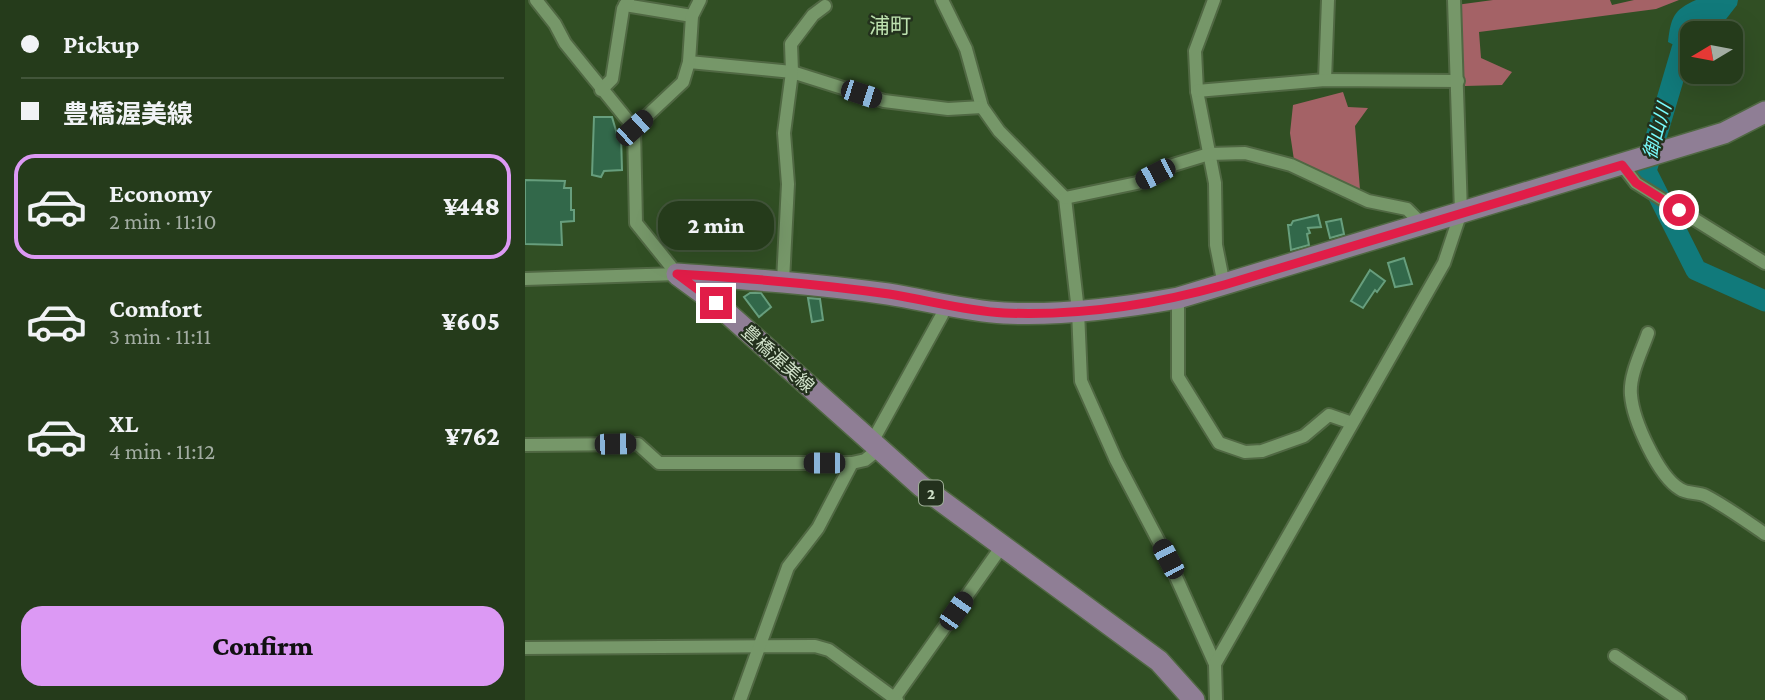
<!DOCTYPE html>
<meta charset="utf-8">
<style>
body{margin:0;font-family:"Crimson Pro","Noto Sans JP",serif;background:#2d4224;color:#f1f3f6;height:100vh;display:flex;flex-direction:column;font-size:26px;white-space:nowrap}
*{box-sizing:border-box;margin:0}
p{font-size:23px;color:#a3ada3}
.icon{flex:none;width:38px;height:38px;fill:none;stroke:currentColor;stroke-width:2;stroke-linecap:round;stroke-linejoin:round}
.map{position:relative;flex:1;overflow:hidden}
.panel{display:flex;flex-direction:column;background:#253b1b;width:525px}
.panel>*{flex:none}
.guide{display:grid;align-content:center;height:154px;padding:0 21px;background:#253b1b}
.needle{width:46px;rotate:260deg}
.fabs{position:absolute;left:1155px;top:21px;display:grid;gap:14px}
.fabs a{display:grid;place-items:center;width:63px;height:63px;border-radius:14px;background:#253b1b;box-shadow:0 7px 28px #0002,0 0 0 2px #42553a;font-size:35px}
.end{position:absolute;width:32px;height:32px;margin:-16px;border:9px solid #e11d48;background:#fff;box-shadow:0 0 0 4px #fff}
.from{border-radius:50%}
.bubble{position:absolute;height:49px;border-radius:21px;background:#253b1b;box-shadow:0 7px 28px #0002,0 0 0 2px #42553a;font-size:23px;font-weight:800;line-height:49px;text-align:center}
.car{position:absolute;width:21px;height:42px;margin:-21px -10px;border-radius:9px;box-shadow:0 0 5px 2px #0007;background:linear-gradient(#222 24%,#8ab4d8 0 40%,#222 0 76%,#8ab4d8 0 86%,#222 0)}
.guide b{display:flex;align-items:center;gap:24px;height:66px;font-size:26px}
.guide b+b{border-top:2px solid #42553a}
.guide i{width:18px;height:18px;background:#f1f3f6}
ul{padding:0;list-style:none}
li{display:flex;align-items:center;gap:21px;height:105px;margin:0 14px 10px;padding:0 7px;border:4px solid transparent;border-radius:21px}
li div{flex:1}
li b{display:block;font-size:26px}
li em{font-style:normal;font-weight:800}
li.active{border-color:#dc99f4}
li>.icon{width:63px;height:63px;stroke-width:1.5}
.primary-button{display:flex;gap:14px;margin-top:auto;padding:14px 21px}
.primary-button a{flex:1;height:80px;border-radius:21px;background:#dc99f4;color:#111;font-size:28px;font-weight:800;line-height:80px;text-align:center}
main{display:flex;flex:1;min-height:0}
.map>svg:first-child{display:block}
.forest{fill:#a46266}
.water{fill:#117a7b}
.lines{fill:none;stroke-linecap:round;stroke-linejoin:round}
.river{stroke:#117a7b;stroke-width:21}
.building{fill:#32684a;stroke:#679e7d;stroke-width:2}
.minor-casing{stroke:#506843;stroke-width:16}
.major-casing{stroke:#506843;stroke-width:24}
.minor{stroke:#769769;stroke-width:12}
.major{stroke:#8f7e95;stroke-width:21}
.route{stroke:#e11d48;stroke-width:9}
.labels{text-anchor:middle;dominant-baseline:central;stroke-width:5;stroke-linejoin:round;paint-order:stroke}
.shield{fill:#23311d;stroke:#9dad96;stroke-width:2}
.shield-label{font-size:16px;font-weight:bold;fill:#d1e2ca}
.street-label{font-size:18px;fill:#d1e2ca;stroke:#23311d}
.water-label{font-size:19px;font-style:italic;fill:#79fcfe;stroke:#23311d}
.quarter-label{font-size:21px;fill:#bde1af;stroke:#23311d}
</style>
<main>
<section class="panel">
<div class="guide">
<b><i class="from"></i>Pickup</b>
<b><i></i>豊橋渥美線</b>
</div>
<ul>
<li class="active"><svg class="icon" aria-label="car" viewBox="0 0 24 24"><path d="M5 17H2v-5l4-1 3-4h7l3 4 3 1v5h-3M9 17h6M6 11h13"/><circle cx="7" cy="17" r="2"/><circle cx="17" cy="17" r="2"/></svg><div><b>Economy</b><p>2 min · 11:10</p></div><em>¥448</em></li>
<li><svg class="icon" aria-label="car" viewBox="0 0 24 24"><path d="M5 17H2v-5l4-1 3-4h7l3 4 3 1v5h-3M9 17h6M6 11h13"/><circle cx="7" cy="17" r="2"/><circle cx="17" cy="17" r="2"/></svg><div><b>Comfort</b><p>3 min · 11:11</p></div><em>¥605</em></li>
<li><svg class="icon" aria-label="car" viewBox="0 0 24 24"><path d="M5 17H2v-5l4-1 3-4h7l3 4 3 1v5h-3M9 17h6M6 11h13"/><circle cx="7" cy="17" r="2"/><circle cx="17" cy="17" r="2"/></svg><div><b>XL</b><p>4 min · 11:12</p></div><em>¥762</em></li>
</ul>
<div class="primary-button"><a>Confirm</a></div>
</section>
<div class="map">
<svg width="1240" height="700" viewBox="0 0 1240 700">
<rect width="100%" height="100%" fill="#314f24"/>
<g class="forest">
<path d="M968,0H1085L1087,5L1109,0H1154L1131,9L954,32L956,58L987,72L977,85L940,86L931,5Z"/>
<path d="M818,92L823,107L843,108L830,126L835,190L769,160L765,133L768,105Z"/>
</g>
<path class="water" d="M1171,0H1213L1212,5L1191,32L1167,33V46L1157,49L1143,42C1146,18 1148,10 1171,0Z"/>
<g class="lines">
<path class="river" d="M1167,37L1157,49L1121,171L1171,270L1240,301"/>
</g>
<g class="building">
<path d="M69,117H87L92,134L96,135L97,170L79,171L76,177L67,175Z"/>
<path d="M0,180L40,181L39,188H46V210H49V221L36,222L37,245L0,244Z"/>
<path d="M793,215L796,227L783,228L785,233L782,234L784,245L766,250L763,225H766L768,221Z"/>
<path d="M816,219L819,234L805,238L801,222Z"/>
<path d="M879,258L887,284L870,287L863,263Z"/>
<path d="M845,270L860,281L852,292L850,290L838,308L826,301Z"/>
<path d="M225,293H236L246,307L234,317L219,297Z"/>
<path d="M283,298L295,299L298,320L287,322Z"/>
</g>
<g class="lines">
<defs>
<g id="minor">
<path d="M11,0L30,24L40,43L109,128L111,223L152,274"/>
<path d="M417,0L441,49L457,107L474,131L540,198L553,311L556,381L591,460L643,559L690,664"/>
<path d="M689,0L670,51L672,91L690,183L691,245L699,285"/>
<path d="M100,5L167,16"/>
<path d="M164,62L267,72L359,101L423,109L457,107"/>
<path d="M800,80L803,0"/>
<path d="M76,90L87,79L98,9L103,0"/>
<path d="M672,91L800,80L933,81"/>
<path d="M109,128L158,82L164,62L167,16L175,0"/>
<path d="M1097,165L1111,183L1240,263"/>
<path d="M540,198L612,183L648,165L684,154L720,153L766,165L843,201L882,209L897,224"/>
<path d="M0,279L152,274"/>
<path d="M258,281L263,184L259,133L267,72L266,44L288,15L300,6"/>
<path d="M653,298V377L694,443L720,452L737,451L779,436L804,415L827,423"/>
<path d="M1123,333C1117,351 1104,375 1106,395C1108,420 1133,476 1155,489C1162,494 1173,492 1181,496C1202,507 1221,521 1240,534"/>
<path d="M347,442L417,315L421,303"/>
<path d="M0,445L113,444L134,463H327"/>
<path d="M0,648L290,646L304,650L372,700"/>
<path d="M1090,656L1155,700"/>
<path d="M215,700L263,567L293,528L327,463L340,460L354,449"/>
<path d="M368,700L477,546"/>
<path d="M691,700L690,664L919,263L936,212L929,0"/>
</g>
<g id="major">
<path d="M152,274C223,279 293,284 363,294C401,300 440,311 479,313C536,316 597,308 653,298L1199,133L1240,112"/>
<path d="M153,275L191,303L396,486L634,661L669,700"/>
</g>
</defs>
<use href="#minor" class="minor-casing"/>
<use href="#major" class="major-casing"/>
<use href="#minor" class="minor"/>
<use href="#major" class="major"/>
</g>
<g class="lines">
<path class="route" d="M191,303L152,274C223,278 293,284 364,294C402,300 441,311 479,313C553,316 628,305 699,285L1097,165L1111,183L1154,210"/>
</g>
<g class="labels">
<rect class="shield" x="394" y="480.5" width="24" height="25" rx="5"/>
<g class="shield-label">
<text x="406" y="493">2</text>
</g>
<g class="street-label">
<text transform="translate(253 359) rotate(42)">豊橋渥美線</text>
</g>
<g class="water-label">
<text transform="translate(1132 131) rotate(-74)">御山川</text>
</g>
<g class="quarter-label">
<text x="365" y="26">浦町</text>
</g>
</g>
</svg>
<div class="fabs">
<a><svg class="needle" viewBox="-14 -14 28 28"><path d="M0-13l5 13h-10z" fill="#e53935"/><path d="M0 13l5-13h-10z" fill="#a3ada3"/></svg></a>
</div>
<i class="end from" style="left:1154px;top:210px"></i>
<i class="end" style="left:191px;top:303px"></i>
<div class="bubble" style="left:133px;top:201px;width:116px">2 min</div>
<i class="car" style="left:336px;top:94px;rotate:108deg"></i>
<i class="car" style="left:109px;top:128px;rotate:48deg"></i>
<i class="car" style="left:630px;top:174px;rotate:243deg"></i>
<i class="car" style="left:90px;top:444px;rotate:89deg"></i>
<i class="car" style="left:299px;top:463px;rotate:270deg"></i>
<i class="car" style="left:643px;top:559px;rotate:332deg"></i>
<i class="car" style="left:431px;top:611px;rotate:35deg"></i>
</div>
</main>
